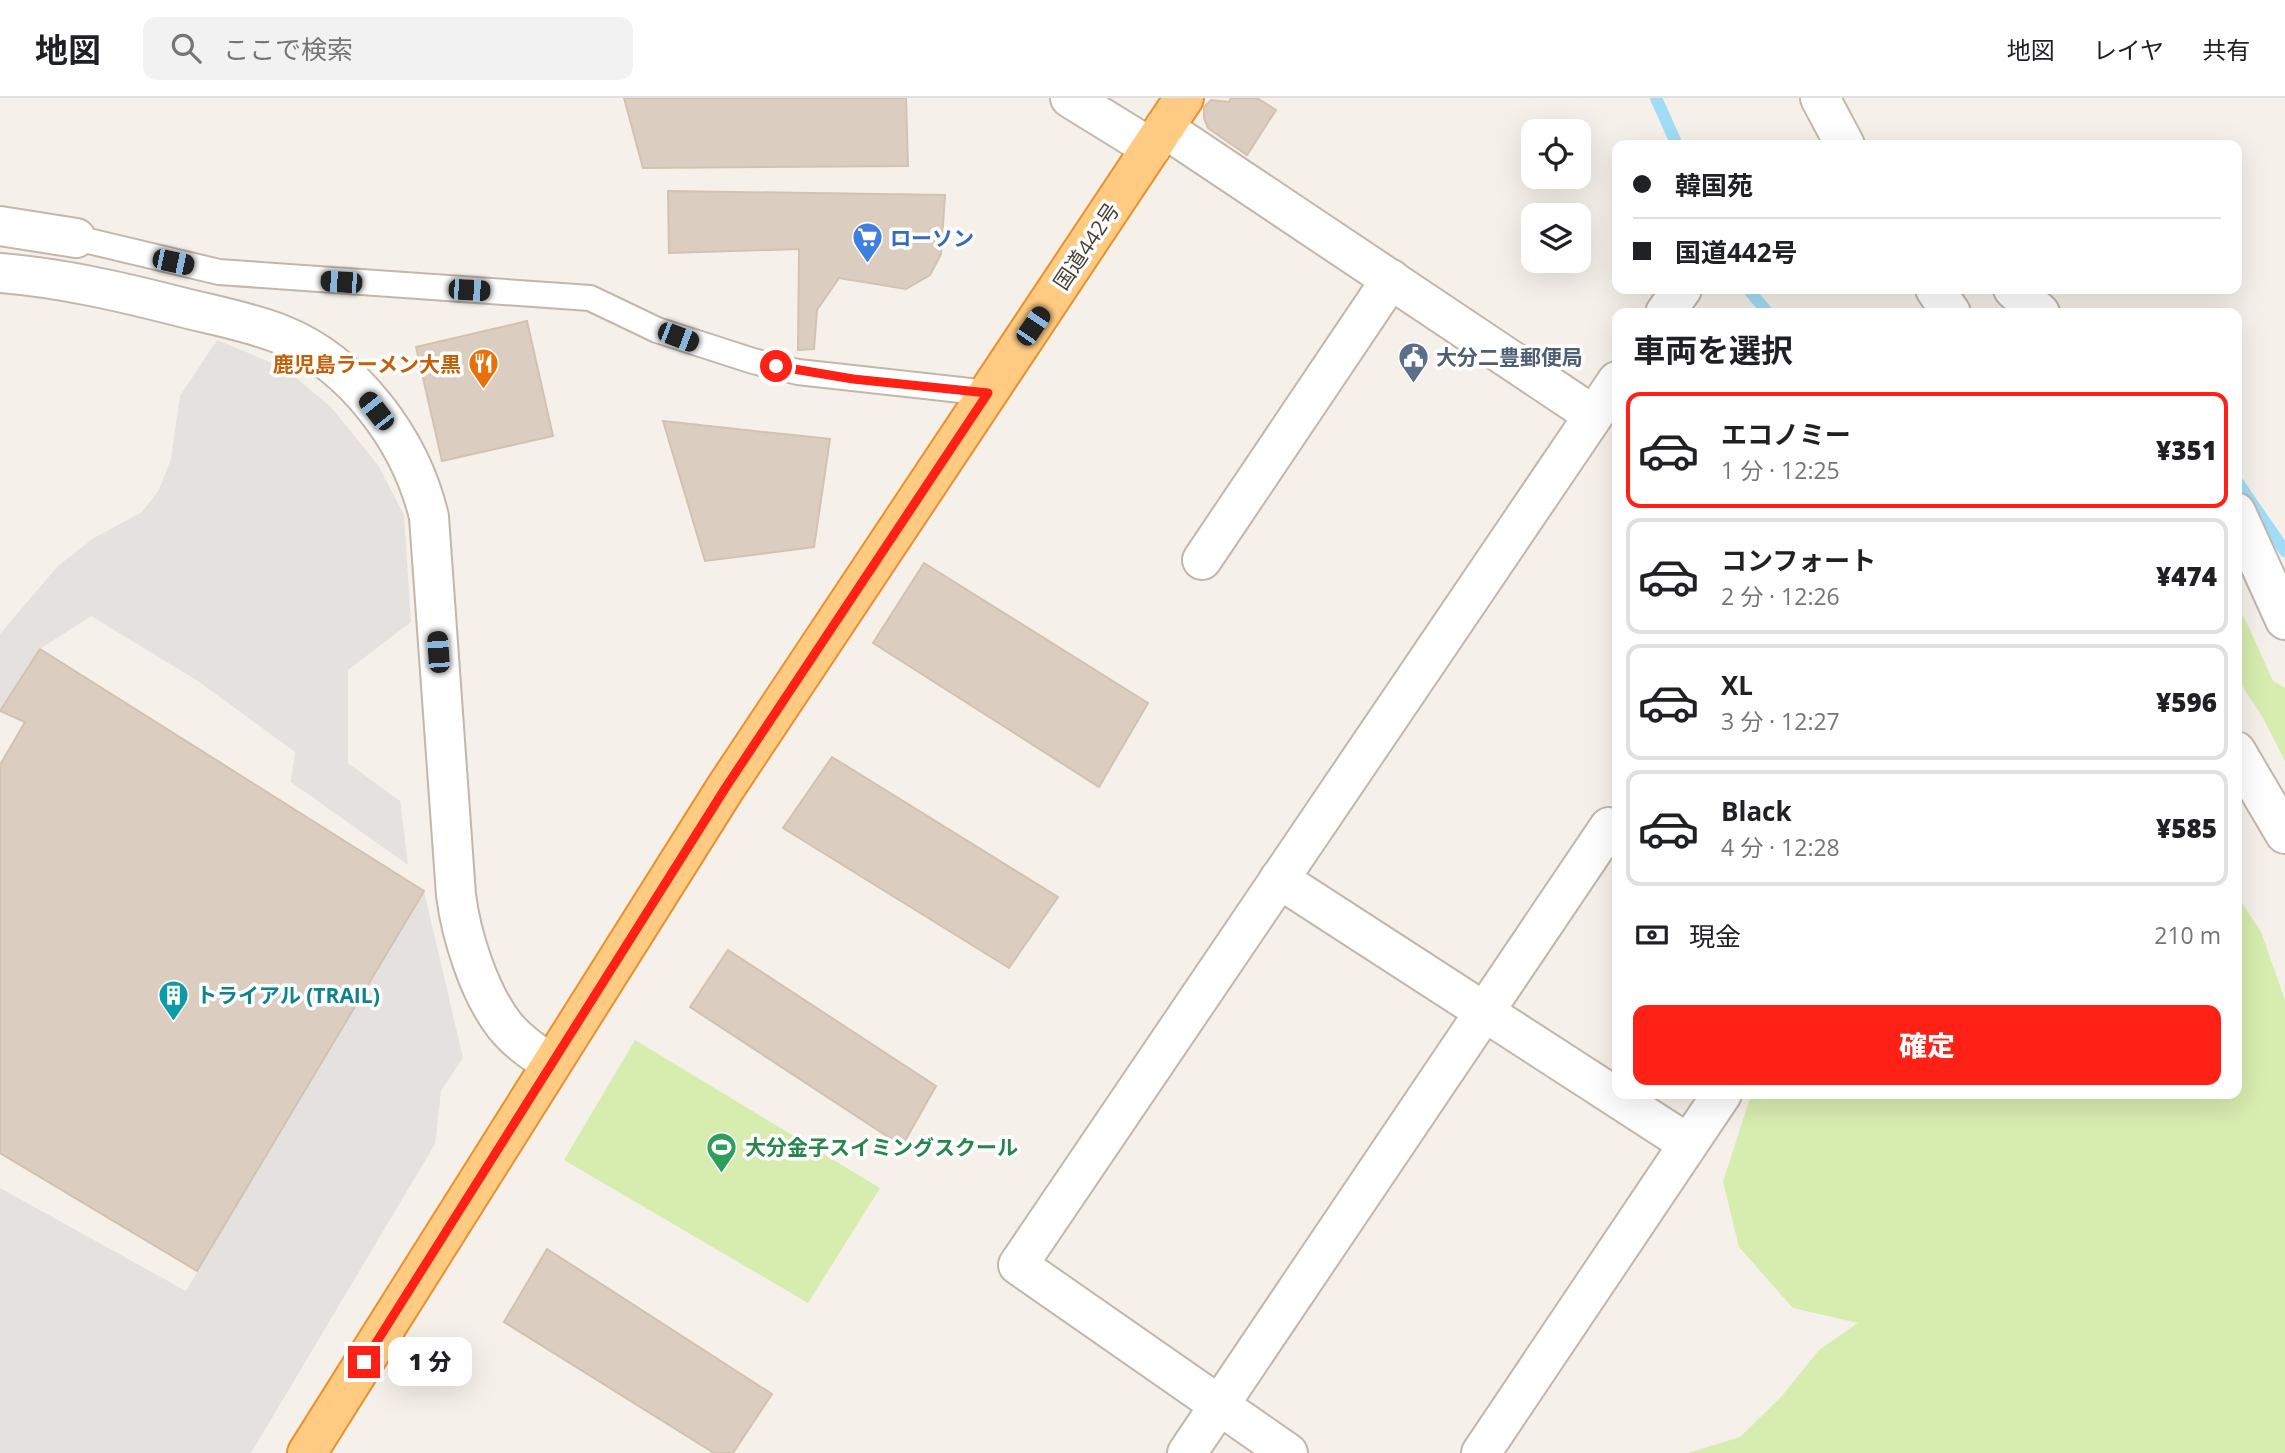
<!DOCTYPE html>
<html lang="ja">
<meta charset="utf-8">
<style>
body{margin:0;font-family:"Open Sans","Noto Sans JP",sans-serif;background:#f2f2f2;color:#202124;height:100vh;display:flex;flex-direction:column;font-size:26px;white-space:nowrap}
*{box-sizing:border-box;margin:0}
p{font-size:23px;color:#757577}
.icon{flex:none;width:38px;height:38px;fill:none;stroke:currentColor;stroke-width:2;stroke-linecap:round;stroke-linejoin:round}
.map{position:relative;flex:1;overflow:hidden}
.drawer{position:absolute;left:1612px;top:210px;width:630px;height:791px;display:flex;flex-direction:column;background:#fff;border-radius:14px;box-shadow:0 7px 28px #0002}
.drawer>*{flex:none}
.hud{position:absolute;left:1612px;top:42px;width:630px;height:154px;border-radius:14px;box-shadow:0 7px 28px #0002;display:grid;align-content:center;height:154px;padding:0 21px;background:#fff}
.tools{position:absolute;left:1521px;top:21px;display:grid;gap:14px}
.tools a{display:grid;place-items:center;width:70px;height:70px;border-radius:14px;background:#fff;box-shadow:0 7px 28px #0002;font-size:35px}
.end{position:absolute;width:32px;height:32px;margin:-16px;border:9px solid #ff2116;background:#fff;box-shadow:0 0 0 4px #fff}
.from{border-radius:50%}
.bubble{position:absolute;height:49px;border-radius:14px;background:#fff;box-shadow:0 7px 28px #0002;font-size:23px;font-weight:800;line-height:49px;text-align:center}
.car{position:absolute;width:21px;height:42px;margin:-21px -10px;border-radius:9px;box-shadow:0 0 5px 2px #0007;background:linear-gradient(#222 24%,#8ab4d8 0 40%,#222 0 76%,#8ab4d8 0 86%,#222 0)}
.hud b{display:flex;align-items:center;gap:24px;height:66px;font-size:26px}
.hud b+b{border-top:2px solid #e0e0e0}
.hud i{width:18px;height:18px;background:#202124}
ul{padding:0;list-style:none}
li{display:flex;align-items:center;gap:21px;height:116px;margin:0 14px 10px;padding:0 7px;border:4px solid #e0e0e0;border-radius:14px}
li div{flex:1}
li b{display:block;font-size:26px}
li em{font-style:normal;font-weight:800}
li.current{border-color:#ff2116}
li>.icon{width:63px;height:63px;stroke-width:1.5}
h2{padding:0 21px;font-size:32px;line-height:84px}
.pay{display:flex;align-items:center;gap:18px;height:77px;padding:0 21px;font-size:26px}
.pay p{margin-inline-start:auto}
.cta{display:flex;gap:14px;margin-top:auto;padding:14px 21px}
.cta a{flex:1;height:80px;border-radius:14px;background:#ff2116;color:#fff;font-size:28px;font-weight:800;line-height:80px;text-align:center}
header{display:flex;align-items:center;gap:42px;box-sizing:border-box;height:98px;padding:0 35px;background:#fff;border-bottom:2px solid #e0e0e0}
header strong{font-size:33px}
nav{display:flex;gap:38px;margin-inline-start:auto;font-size:24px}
.search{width:490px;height:63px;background:#f2f2f2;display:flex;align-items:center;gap:18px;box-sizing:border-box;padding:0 24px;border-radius:14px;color:#757577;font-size:26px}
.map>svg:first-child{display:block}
.green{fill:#d7ecaf}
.parking{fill:#e4e1de}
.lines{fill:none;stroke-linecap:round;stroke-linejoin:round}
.stream{stroke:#a1dcf6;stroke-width:12}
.building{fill:#dbcec0;stroke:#d3c2b0;stroke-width:2}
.service-casing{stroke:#c2b7aa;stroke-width:28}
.minor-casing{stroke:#c2b7aa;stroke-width:42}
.tertiary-casing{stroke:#c2b7aa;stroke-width:42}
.trunk-casing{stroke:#e9912f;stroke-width:42}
.service{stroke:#fff;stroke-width:24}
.minor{stroke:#fff;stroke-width:38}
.tertiary{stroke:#fff;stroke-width:38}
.trunk{stroke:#ffca81;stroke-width:38}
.route{stroke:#ff2116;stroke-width:9}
.labels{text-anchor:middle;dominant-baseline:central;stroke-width:7;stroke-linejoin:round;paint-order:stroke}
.shop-label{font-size:21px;font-weight:bold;fill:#366cbe;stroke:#fff;text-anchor:start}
.street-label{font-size:21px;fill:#4a4036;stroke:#fff}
.service-label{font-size:21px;font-weight:bold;fill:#4e5e75;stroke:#fff;text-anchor:start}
.food-label{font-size:21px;font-weight:bold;fill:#c56008;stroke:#fff;text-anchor:end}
.culture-label{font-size:21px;font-weight:bold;fill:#0d838f;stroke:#fff;text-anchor:start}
.leisure-label{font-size:21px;font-weight:bold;fill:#27864d;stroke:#fff;text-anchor:start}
</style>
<header>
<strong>地図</strong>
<div class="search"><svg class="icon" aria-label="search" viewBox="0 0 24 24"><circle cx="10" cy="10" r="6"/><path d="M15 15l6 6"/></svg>ここで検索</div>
<nav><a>地図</a><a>レイヤ</a><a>共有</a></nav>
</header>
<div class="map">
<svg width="2285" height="1355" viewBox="0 0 2285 1355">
<rect width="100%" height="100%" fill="#f5f0e9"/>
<g class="green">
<path d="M2236,511L2244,519L2273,583L2285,590V663L2262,618L2237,580Z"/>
<path d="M2237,797L2261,834L2285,902V1355H1688L1740,1339L1782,1298L1819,1252L1858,1225L1793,1210L1739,1149L1723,1084L1749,1003L1756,996H2236Z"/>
<path d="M635,942L880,1090L808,1205L564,1062Z"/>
</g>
<g class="parking">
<path d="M217,242L284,270L331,309L378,367L404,417L411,524L348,572V665L400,703L408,767L291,684L295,654L198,583L91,518L40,551L0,613V536L58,468L94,440L142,414L159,392L171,361L180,298Z"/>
<path d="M424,793L463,960L441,993L435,1046L251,1355H0V1090L186,1193Z"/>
</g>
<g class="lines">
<g class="stream">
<path d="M1656,0L1677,47"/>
<path d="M1748,191L1768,215"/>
<path d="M2236,382L2285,453"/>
</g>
</g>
<g class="building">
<path d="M624,0H906L908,68L643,70Z"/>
<path d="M1231,0H1257L1276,12L1247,57L1208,30L1204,20V9L1211,2L1229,4Z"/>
<path d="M668,93L945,97L941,156L930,177L906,191L839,180L817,212L814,251L798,252L799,151L669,155Z"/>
<path d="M527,223L553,338L442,363L416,249Z"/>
<path d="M663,323L830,341L814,449L705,463Z"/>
<path d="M924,465L1148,605L1099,689L873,545Z"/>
<path d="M40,551L424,793L197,1173L0,1055V667L25,624L0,613Z"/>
<path d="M832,659L1058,799L1009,870L783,730Z"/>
<path d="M728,852L936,988L902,1048L690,909Z"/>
<path d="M547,1151L772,1296L733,1355H714L504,1224Z"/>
</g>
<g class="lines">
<defs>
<path id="service" d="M76,140L219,174L590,200L657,232L753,263L798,274L988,295"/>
<g id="minor">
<path d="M1164,30L1593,317"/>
<path d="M0,128L76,140"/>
<path d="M2013,191L2040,215"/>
<path d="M1665,215L1682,191"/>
<path d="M2236,414L2285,522"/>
<path d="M1202,462L1391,181"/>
<path d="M1279,781L1687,1045"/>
<path d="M1187,1355L1609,729"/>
<path d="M1288,1355L1018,1167L1617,283"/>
<path d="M1481,1355L1722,996"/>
</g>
<g id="tertiary">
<path d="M1070,0L1151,50"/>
<path d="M1820,0L1845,47"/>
<path d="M0,175C61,180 118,193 177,208C211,217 247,223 280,236C354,265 411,343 429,419L456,797C461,837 479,895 505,928C518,944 535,955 551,966"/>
<path d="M1935,191L1951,215"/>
<path d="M2236,653L2285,736"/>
</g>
<path id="trunk" d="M307,1355L726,689L1184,0"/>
</defs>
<use href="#service" class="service-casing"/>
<use href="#minor" class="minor-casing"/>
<use href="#tertiary" class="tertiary-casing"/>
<use href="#trunk" class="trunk-casing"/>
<use href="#service" class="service"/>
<use href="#minor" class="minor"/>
<use href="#tertiary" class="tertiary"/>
<use href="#trunk" class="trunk"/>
</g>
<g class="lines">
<path class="route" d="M364,1264L726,689L988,295L853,281L776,268"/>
</g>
<defs>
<symbol id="supermarket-pin" viewBox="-11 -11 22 30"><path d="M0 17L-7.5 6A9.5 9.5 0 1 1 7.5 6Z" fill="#3f7fe0" stroke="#fff"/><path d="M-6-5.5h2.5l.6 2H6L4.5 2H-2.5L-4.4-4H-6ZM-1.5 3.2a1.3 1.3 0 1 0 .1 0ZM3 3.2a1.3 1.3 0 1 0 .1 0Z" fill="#fff"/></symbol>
<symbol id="civic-pin" viewBox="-11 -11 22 30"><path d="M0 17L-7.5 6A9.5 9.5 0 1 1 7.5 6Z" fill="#5c6f8a" stroke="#fff"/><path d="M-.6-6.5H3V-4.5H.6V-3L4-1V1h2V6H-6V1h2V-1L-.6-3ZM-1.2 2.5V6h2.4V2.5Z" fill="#fff"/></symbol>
<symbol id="restaurant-pin" viewBox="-11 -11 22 30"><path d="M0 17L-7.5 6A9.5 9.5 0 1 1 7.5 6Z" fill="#e8710a" stroke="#fff"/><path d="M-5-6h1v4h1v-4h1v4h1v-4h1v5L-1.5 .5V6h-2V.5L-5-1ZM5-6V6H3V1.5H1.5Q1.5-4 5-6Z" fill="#fff"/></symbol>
<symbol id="building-pin" viewBox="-11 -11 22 30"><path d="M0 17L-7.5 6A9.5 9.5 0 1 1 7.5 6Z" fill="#0f9aa8" stroke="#fff"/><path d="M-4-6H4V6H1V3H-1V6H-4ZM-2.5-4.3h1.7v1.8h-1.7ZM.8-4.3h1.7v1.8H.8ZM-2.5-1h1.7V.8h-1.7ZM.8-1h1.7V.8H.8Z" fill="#fff"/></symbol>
<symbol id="stadium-pin" viewBox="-11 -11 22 30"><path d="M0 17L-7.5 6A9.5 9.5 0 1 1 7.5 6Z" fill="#2e9e5b" stroke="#fff"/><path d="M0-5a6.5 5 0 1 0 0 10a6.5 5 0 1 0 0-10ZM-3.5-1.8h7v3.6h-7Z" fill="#fff"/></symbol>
</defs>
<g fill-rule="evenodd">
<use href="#supermarket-pin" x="850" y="122" width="35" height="47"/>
<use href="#civic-pin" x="1396" y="242" width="35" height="47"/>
<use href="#restaurant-pin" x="466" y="248" width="35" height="47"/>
<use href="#building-pin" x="156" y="880" width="35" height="47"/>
<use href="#stadium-pin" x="704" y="1032" width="35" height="47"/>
</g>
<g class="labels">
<g class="shop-label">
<text x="890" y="140">ローソン</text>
</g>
<g class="street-label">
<text transform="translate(1086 148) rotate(-56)">国道442号</text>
</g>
<g class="service-label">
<text x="1436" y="259">大分二豊郵便局</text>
</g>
<g class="food-label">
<text x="461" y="266">鹿児島ラーメン大黒</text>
</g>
<g class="culture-label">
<text x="196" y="897">トライアル (TRAIL)</text>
</g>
<g class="leisure-label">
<text x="745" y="1049">大分金子スイミングスクール</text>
</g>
</g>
</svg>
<div class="tools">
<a><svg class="icon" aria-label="locate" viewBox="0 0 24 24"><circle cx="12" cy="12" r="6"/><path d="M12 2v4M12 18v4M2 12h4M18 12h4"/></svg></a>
<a><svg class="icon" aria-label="layers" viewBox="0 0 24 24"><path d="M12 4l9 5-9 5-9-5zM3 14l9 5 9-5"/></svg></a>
</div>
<i class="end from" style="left:776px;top:268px"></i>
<i class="end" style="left:364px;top:1264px"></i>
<div class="bubble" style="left:388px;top:1239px;width:84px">1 分</div>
<i class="car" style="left:173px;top:164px;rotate:102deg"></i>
<i class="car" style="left:341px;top:184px;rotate:274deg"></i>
<i class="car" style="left:469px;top:192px;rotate:93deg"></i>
<i class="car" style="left:1033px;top:228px;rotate:34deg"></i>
<i class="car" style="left:678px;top:239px;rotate:111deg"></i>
<i class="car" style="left:376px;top:313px;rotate:322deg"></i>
<i class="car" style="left:438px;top:554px;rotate:356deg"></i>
<div class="hud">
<b><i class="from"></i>韓国苑</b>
<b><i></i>国道442号</b>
</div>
<section class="drawer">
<h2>車両を選択</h2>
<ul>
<li class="current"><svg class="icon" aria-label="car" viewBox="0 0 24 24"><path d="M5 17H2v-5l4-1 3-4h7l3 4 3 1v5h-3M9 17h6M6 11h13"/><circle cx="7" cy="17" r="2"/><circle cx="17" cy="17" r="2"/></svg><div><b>エコノミー</b><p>1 分 · 12:25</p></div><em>¥351</em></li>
<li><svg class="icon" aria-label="car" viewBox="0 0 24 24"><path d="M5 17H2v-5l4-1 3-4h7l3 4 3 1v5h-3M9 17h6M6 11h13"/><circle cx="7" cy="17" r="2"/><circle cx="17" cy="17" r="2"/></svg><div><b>コンフォート</b><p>2 分 · 12:26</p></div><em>¥474</em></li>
<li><svg class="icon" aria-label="car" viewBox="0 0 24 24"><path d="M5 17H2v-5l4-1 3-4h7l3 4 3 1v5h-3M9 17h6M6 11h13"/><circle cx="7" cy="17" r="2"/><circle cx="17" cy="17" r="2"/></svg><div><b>XL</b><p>3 分 · 12:27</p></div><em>¥596</em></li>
<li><svg class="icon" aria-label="car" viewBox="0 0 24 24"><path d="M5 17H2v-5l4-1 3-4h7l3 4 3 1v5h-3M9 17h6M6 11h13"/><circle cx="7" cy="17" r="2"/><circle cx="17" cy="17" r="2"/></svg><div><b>Black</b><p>4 分 · 12:28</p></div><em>¥585</em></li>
</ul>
<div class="pay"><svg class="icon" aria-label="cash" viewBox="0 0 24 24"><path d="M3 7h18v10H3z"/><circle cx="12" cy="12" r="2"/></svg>現金<p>210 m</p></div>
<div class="cta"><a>確定</a></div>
</section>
</div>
